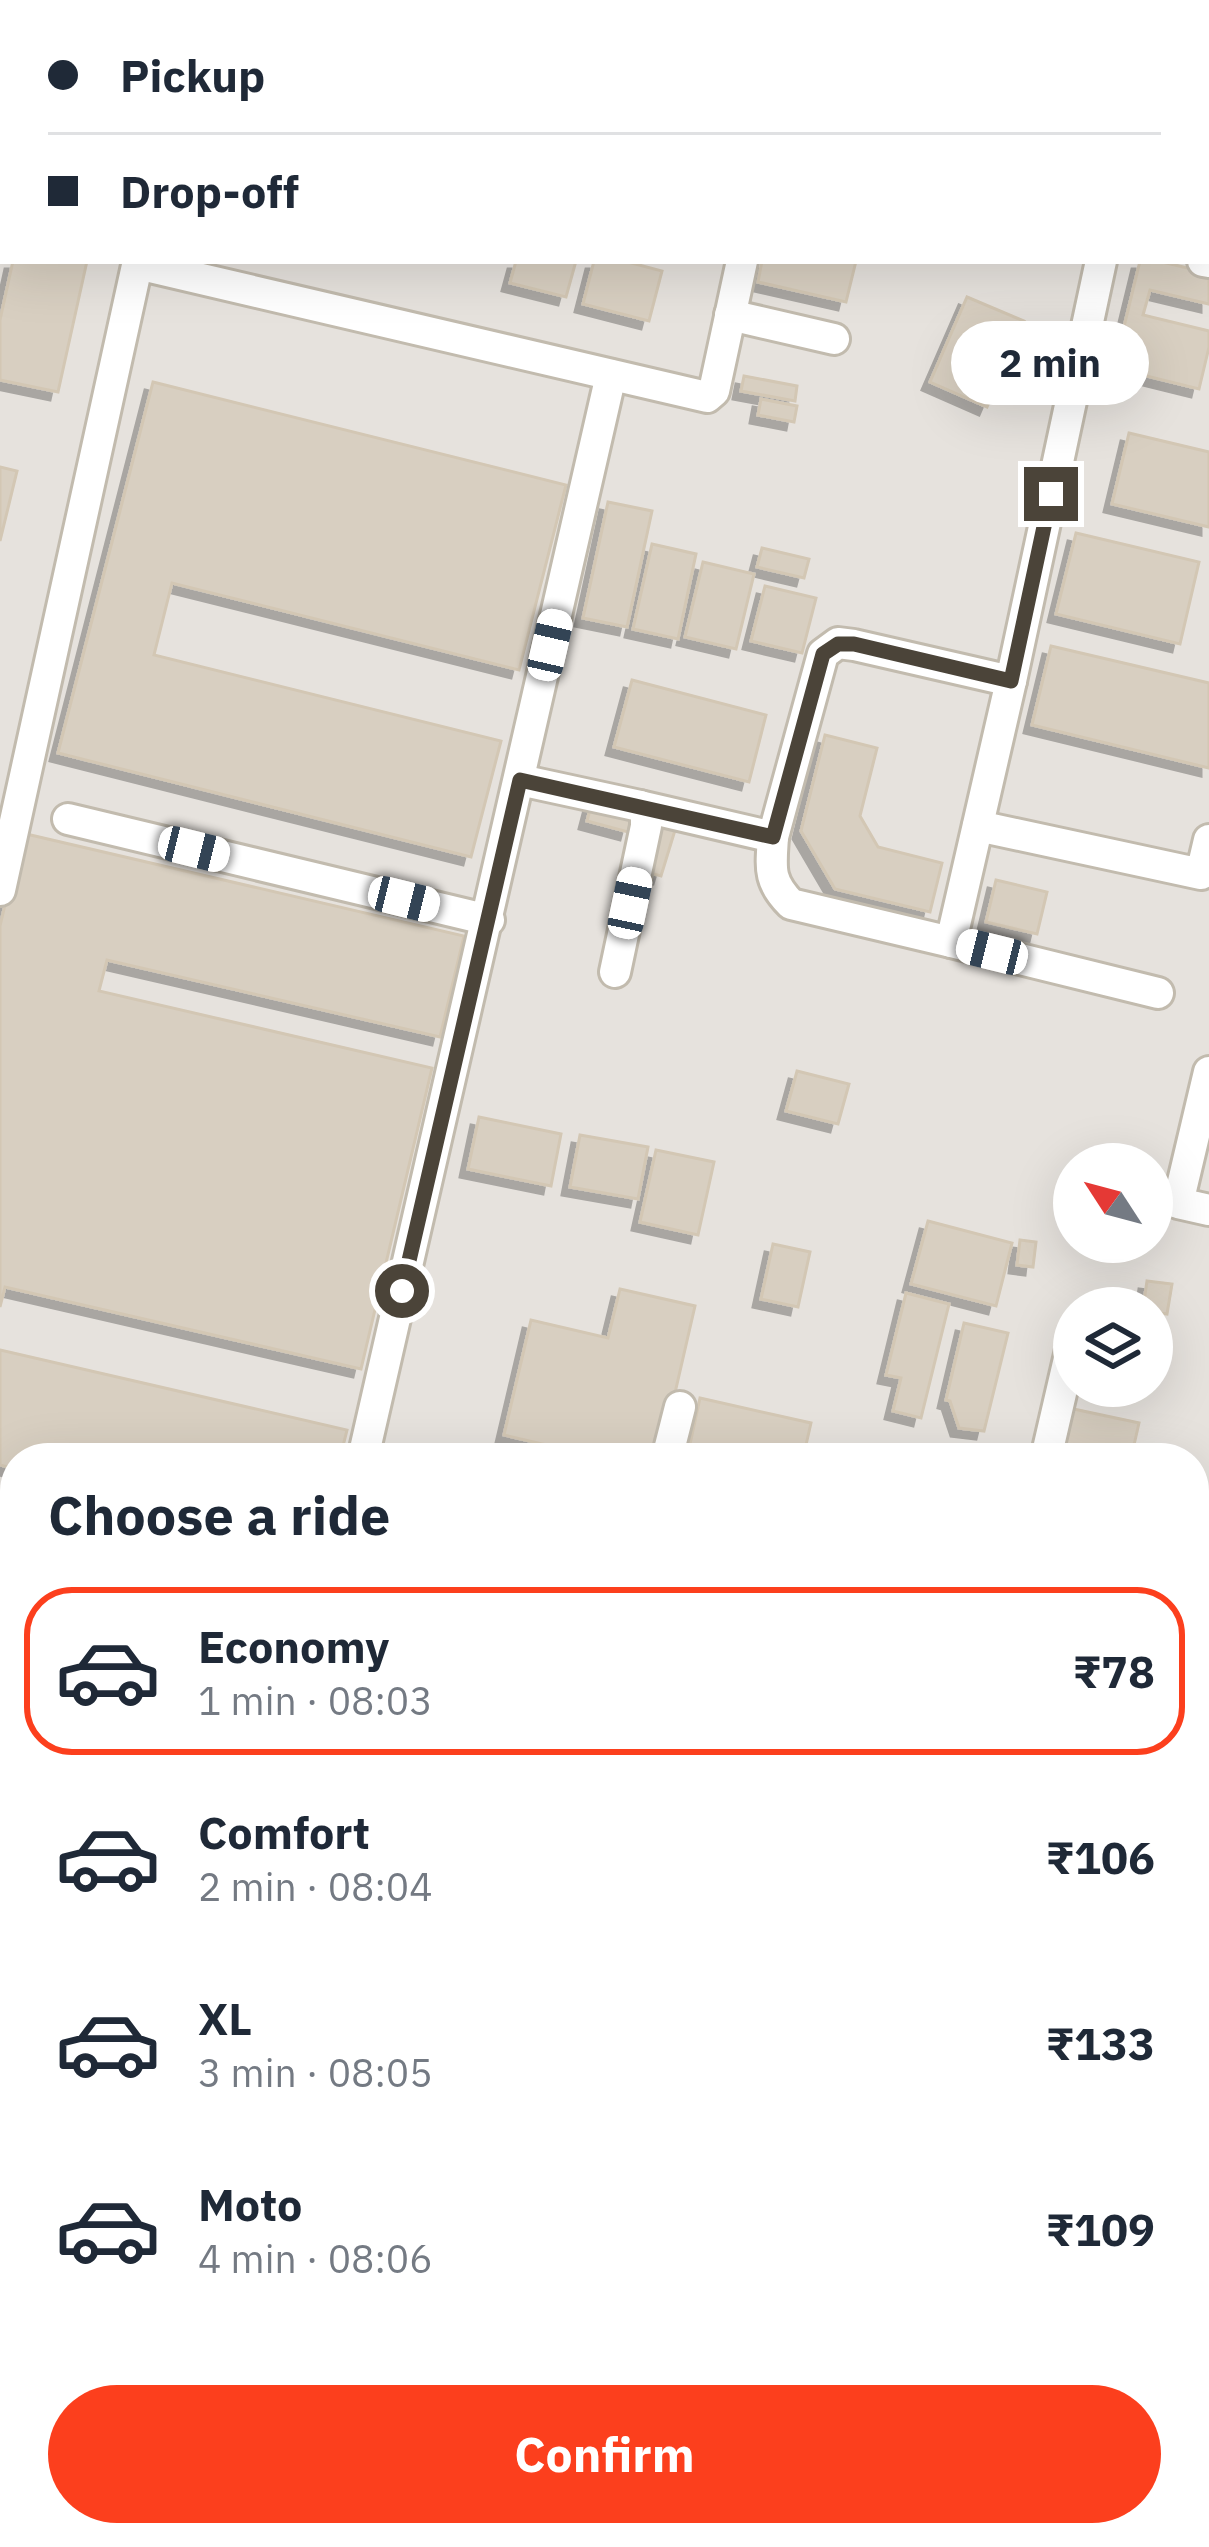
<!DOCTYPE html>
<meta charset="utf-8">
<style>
body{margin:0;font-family:"IBM Plex Sans",sans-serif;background:#f6f6f7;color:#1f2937;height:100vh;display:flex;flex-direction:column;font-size:45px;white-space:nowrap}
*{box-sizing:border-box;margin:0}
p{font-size:39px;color:#747a83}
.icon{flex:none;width:66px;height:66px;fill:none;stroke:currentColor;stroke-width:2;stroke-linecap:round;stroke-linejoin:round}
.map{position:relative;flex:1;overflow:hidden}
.details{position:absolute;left:0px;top:1443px;width:1209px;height:1104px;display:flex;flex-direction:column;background:#fff;border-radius:48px 48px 0 0;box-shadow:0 12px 48px #0002}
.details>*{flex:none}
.banner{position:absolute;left:0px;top:0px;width:1209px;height:264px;box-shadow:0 12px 48px #0002;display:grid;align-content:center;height:264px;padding:0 48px;background:#fff}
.needle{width:78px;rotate:306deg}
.fabs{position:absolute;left:1053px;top:1143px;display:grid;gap:24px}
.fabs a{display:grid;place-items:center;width:120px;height:120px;border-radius:50%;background:#fff;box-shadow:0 12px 48px #0002;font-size:60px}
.end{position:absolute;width:54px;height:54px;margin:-27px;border:15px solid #4b4439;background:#fff;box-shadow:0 0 0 6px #fff}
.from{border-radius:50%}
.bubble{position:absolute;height:84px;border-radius:42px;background:#fff;box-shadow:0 12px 48px #0002;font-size:39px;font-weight:700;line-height:84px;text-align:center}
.car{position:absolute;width:36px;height:72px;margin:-36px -18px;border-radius:15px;box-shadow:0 0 9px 3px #0007;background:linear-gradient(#fff 24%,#345 0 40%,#fff 0 76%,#345 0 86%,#fff 0)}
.banner b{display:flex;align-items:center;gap:42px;height:114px;font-size:45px}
.banner b+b{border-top:3px solid #e0e1e3}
.banner i{width:30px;height:30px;background:#1f2937}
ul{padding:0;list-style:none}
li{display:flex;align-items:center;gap:36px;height:168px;margin:0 24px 18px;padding:0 24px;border:6px solid transparent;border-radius:48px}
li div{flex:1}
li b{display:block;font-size:45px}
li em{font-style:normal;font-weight:700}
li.selected{border-color:#fc3f1d}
li>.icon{width:108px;height:108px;stroke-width:1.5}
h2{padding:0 48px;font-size:54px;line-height:144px}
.button{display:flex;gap:24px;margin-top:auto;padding:24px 48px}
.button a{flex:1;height:138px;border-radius:72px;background:#fc3f1d;color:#fff;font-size:48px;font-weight:700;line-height:138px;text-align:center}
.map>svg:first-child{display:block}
.residential{fill:#eae5da}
.industrial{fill:#e6e2dd;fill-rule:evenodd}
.education{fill:#efe8d6}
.building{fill:#d8cfc1;stroke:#d3c7b4;stroke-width:3;filter:url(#shadow)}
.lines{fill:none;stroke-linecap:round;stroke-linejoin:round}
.minor-casing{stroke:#c2bbae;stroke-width:36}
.major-casing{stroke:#e6c16a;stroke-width:42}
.minor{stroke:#fff;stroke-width:30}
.major{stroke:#ffe39c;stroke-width:36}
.route{stroke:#4b4439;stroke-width:15}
</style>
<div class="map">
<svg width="1209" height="2547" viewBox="0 0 1209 2547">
<defs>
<filter id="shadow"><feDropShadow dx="-8" dy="8" stdDeviation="0" flood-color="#0004"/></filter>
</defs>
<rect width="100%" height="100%" fill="#f6f3ec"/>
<path class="residential" d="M1194,2451H1209V2547H792L779,2532H1194Z"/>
<path class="industrial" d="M0,0H1209V1961L1194,1960V1458H15V1813L0,1811ZM3,3H1206V261H3ZM1074,1164H1152V1242H1074ZM1074,1308H1152V1386H1074Z"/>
<path class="education" d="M0,1934L15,1937V2185L0,2204Z"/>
<g class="building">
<path d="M366,0H603L602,3H378Z"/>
<path d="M1038,0H1139L1138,3H1038Z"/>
<path d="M13,261H87L58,392L0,380V320Z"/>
<path d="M516,261H576L566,297L510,283Z"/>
<path d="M594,261H624L662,271L649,321L583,304Z"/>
<path d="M762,261H856L846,302L758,282Z"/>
<path d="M1140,261H1158L1209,273V304L1150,290L1143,315L1209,331V347L1199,389L1114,368Z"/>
<path d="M967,297L1024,321L987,407L930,382Z"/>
<path d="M744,376L797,386L795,401L741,391Z"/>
<path d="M153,382L566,485L519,670L172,583L154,655L501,741L471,857L58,753Z"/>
<path d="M761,399L797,406L794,422L758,415Z"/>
<path d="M1129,433L1209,452V527L1112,504Z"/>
<path d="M0,467L17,471L0,541Z"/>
<path d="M608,502L652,511L627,627L583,618Z"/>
<path d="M1076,533L1199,562L1180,644L1056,614Z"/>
<path d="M652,544L696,554L678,639L633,629Z"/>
<path d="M762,548L809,559L804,578L757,567Z"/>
<path d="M703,562L754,574L736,649L685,637Z"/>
<path d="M765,586L816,598L802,653L751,641Z"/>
<path d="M1051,646L1209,683V768L1032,725Z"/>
<path d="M632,680L766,715L749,782L614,747Z"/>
<path d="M825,735L877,748L860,816L878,847L942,863L930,912L835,889L801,831Z"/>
<path d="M593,798L634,809L628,832L587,821Z"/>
<path d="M658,821L676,827L661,876L643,871Z"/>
<path d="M22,833L464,936L440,1037L107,960L99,991L432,1068L361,1369L5,1287L0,1307V926Z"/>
<path d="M996,880L1047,892L1037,934L986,922Z"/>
<path d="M797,1071L849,1084L838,1124L786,1111Z"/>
<path d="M479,1117L561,1134L551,1186L468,1169Z"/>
<path d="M580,1135L648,1147L638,1199L570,1187Z"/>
<path d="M656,1150L714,1162L698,1235L640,1222Z"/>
<path d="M928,1221L1012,1243L996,1306L911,1284Z"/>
<path d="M1020,1240L1036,1242L1033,1267L1017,1265Z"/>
<path d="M773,1244L810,1252L798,1307L761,1299Z"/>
<path d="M1147,1281L1172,1284L1167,1314L1152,1312V1308H1143Z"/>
<path d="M620,1289L695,1306L660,1458H602L504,1435L531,1320L608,1338Z"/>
<path d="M906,1293L949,1304L921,1418L893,1411L901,1378L886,1375Z"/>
<path d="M964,1323L1008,1333L984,1431L959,1428L950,1401L946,1400Z"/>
<path d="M0,1350L347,1430L340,1458H15V1469L0,1465Z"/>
<path d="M700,1398L811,1423L803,1458H687Z"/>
<path d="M1069,1408L1139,1423L1131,1458H1058Z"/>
<path d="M0,1568L15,1572V1783L0,1780Z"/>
<path d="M1194,1753L1209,1756V1804L1194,1800Z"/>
<path d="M0,1969L15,1972L13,2011L0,2008Z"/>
<path d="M15,2048V2154L0,2150V2105Z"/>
<path d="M0,2222L15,2233V2279L0,2299Z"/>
<path d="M15,2441V2484L0,2503V2450L6,2454Z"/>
<rect x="1194" y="2469" width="15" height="33"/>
<path d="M1194,2508H1209V2540L1192,2539Z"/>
<path d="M148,2532H160L170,2539L164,2547H137Z"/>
<path d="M188,2532H242L247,2536L238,2547H177Z"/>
<path d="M822,2532H866V2546L832,2545Z"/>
<path d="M923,2532H946V2545L922,2544Z"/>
<path d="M951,2532H975V2544L950,2543Z"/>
<rect x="979" y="2532" width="23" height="12"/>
</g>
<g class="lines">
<defs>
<g id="minor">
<path d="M209,0L224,3"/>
<path d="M798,3V0"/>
<path d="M1206,16L1209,7"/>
<path d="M1206,42L1209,43"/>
<path d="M1203,261L1209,262"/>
<path d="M137,264L707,397L714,391L742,261"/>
<path d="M730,315L834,339"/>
<path d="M1011,681L951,942L1158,993"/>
<path d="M520,780L640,806L646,814V826L615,972"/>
<path d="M640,806L773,837L823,654L838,643L854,645L1011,681L1101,261"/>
<path d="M68,819L489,920"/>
<path d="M978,826L1201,874L1209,840"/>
<path d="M773,837C771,868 768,881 791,904L951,942"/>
<path d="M0,890L138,261"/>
<path d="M1209,1072L1178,1203L1209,1210"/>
<path d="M363,1458L611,375"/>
<path d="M667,1458L680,1407"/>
<path d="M1046,1458L1071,1350"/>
<path d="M1194,1533L1202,1535"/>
<path d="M0,1542L15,1546"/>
<path d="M1194,1895L1209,1897"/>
<path d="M1194,2429L1209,2412"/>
<path d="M1194,2462H1209"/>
<path d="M794,2532L809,2547"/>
<path d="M5,2547L15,2532"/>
</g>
<g id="major">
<path d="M0,1893L15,1897"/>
<path d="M0,1922L15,1926"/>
<path d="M1194,2046L1209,2047"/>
</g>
</defs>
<use href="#minor" class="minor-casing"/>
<use href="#major" class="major-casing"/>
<use href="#minor" class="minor"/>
<use href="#major" class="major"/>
</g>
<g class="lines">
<path class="route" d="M402,1291L520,780L773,837L823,654L838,644H854L1011,681L1051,494"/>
</g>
</svg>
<div class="fabs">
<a><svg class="needle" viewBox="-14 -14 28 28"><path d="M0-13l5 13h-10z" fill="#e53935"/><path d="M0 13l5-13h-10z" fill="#747a83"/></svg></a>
<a><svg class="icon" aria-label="layers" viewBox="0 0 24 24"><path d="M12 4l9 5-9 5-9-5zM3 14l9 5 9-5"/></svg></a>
</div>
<i class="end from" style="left:402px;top:1291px"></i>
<i class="end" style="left:1051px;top:494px"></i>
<div class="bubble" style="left:951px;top:321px;width:198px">2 min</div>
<i class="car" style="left:550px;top:645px;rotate:13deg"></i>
<i class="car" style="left:194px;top:849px;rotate:104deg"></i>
<i class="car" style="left:404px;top:899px;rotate:104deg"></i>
<i class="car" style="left:630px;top:903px;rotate:12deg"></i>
<i class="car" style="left:992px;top:952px;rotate:284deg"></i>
<div class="banner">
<b><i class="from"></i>Pickup</b>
<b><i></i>Drop-off</b>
</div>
<section class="details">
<h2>Choose a ride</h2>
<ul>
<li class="selected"><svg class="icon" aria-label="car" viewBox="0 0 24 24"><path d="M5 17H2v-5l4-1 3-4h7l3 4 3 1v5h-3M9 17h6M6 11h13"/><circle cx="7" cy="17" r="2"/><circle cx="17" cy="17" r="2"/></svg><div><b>Economy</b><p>1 min · 08:03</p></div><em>₹78</em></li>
<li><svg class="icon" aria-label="car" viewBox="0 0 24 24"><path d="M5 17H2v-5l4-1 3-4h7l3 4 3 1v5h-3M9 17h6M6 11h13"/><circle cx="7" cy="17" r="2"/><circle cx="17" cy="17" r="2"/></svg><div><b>Comfort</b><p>2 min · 08:04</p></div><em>₹106</em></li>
<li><svg class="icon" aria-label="car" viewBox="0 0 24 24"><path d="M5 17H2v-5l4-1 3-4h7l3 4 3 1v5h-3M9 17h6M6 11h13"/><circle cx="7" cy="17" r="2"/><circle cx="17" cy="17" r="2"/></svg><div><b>XL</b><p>3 min · 08:05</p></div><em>₹133</em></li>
<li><svg class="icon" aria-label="car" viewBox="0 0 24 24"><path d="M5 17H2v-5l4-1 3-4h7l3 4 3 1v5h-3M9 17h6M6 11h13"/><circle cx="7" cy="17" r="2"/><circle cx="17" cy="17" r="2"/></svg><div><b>Moto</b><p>4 min · 08:06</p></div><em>₹109</em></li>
</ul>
<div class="button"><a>Confirm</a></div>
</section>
</div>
